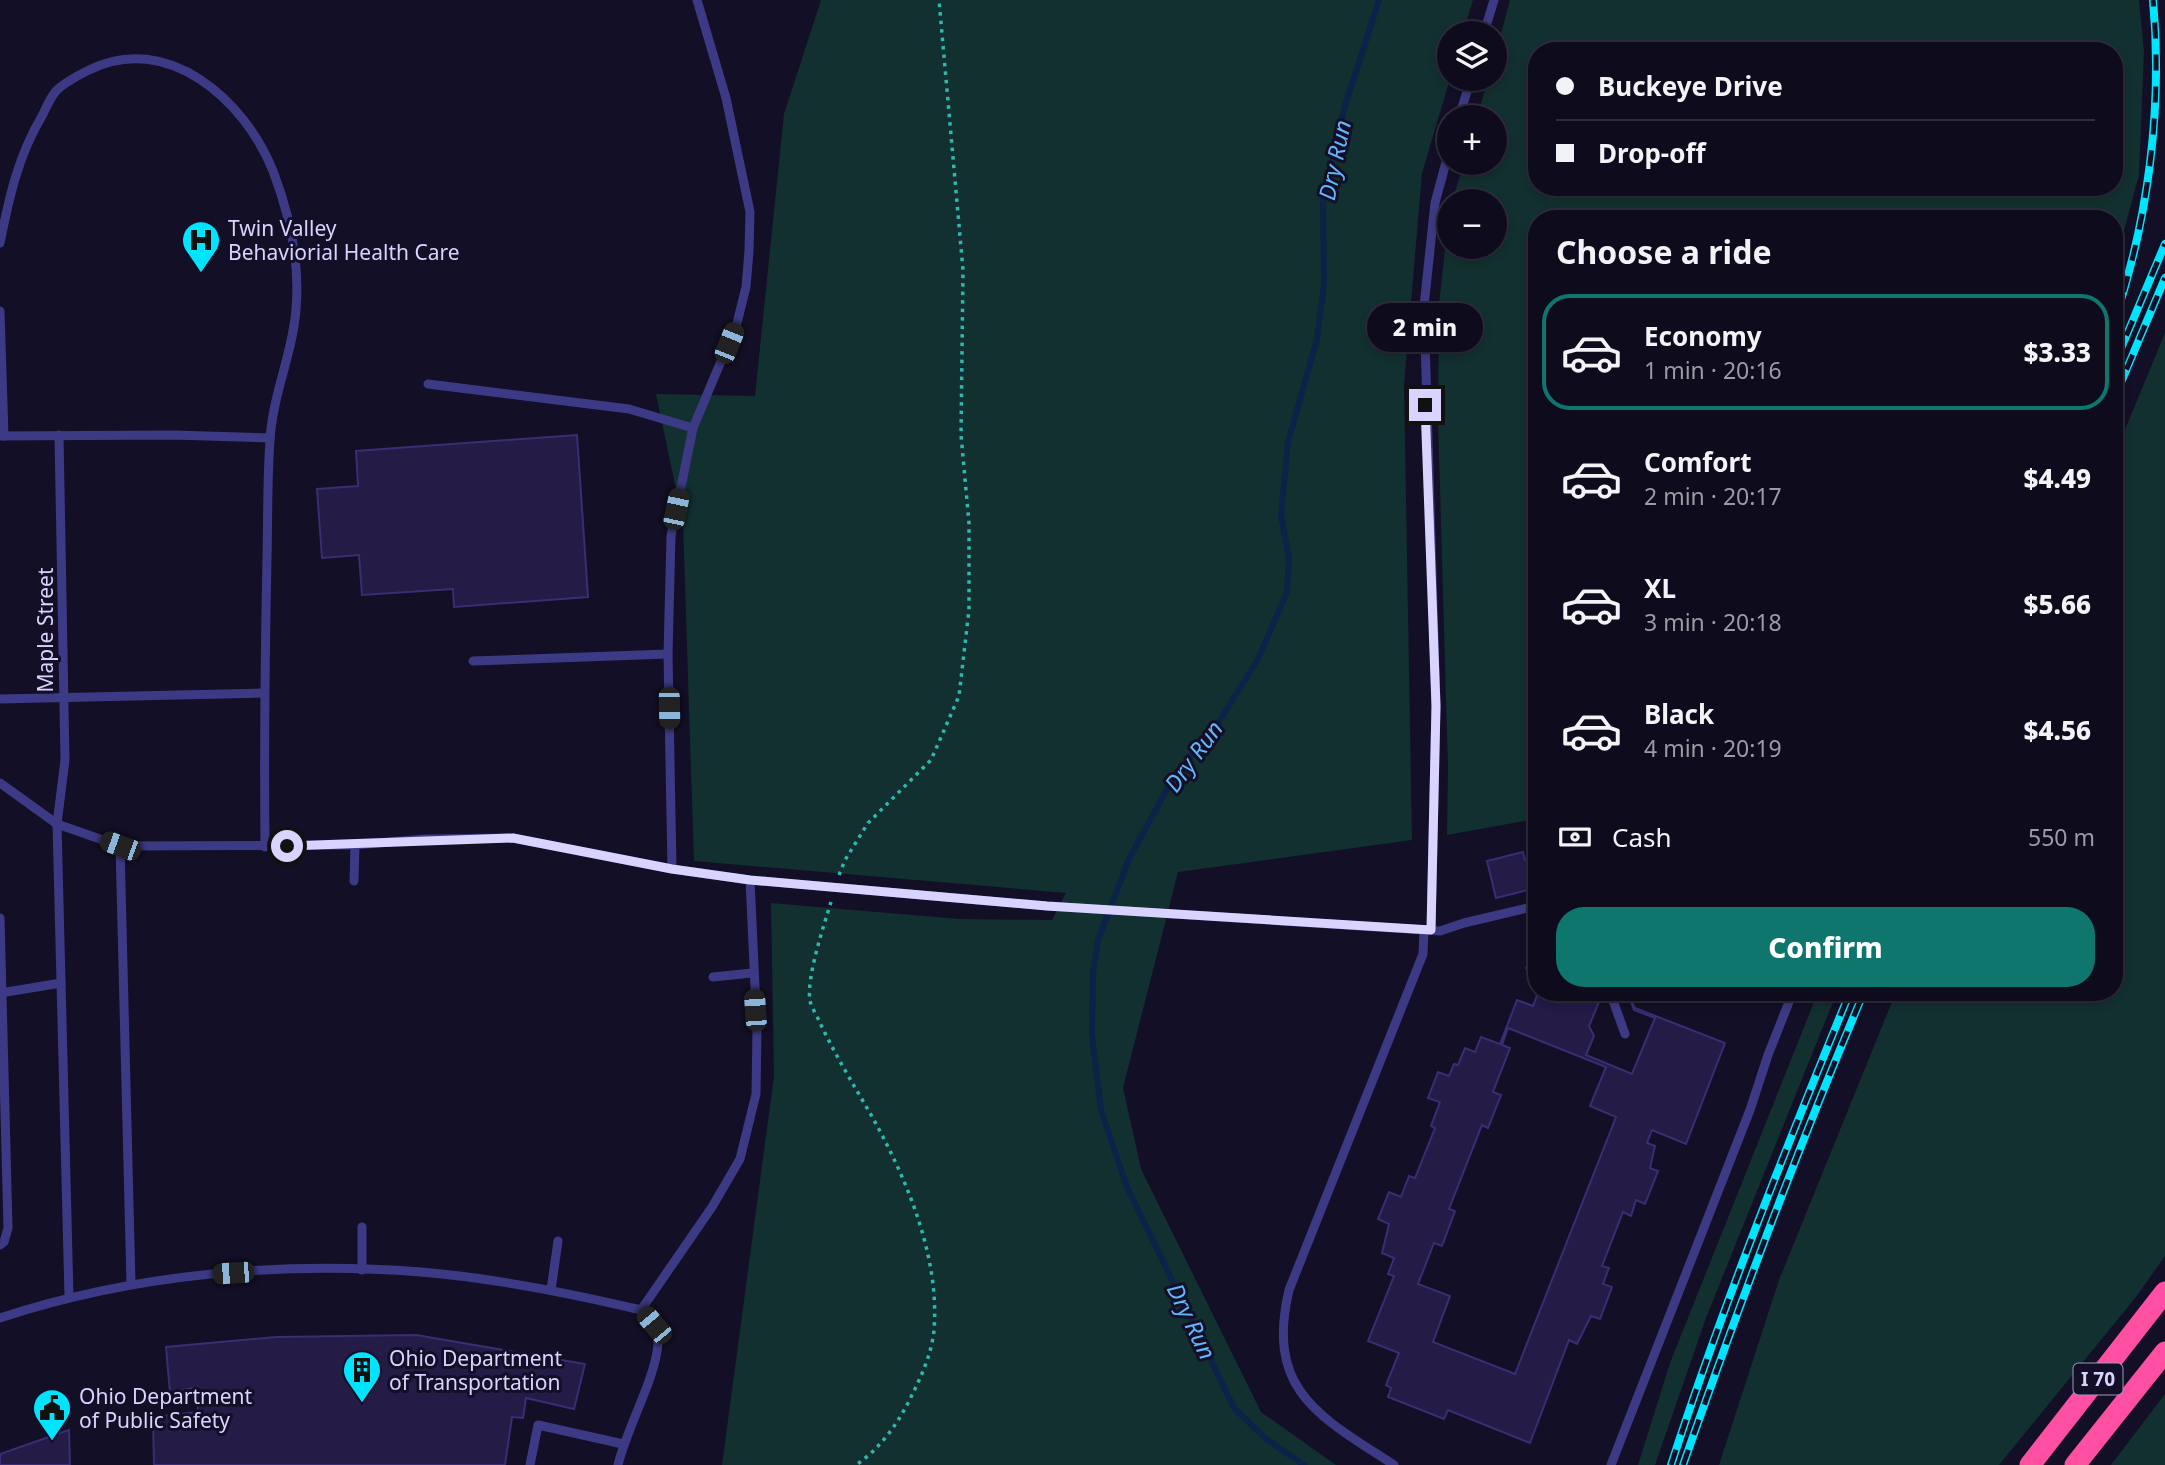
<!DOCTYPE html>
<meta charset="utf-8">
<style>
body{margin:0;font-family:"Noto Sans",sans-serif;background:#1c1929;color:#f1f3f6;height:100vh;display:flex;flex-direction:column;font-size:26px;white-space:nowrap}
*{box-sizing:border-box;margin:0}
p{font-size:23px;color:#9b9ba3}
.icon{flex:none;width:38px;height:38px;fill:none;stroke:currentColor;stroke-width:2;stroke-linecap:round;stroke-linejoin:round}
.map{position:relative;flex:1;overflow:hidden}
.details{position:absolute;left:1528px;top:210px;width:595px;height:791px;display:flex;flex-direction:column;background:#0e0b1c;border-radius:28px;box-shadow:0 4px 10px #0003,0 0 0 2px #2e2b3b}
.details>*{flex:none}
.hud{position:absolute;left:1528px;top:42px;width:595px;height:154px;border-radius:28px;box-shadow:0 4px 10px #0003,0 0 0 2px #2e2b3b;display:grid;align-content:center;height:154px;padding:0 28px;background:#0e0b1c}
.fabs{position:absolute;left:1437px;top:21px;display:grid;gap:14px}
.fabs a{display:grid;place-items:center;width:70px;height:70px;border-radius:50%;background:#0e0b1c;box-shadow:0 4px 10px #0003,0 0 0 2px #2e2b3b;font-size:35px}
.end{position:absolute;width:32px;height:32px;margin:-16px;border:9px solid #d9d4ff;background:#111;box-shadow:0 0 0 4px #111}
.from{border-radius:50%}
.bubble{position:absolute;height:49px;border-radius:24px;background:#0e0b1c;box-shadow:0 4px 10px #0003,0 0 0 2px #2e2b3b;font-size:23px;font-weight:800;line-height:49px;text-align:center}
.car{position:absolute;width:21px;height:42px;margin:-21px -10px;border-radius:9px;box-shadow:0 0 5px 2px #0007;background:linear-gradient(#222 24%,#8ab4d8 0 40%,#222 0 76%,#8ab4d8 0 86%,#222 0)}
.hud b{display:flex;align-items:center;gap:24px;height:66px;font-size:26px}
.hud b+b{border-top:2px solid #2e2b3b}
.hud i{width:18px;height:18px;background:#f1f3f6}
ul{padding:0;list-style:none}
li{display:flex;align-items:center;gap:21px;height:116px;margin:0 14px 10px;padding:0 14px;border:4px solid transparent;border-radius:28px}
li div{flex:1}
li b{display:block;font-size:26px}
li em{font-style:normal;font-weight:800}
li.active{border-color:#0f766e}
li>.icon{width:63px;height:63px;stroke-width:1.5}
h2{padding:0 28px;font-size:32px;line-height:84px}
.pay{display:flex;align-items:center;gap:18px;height:77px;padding:0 28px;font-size:26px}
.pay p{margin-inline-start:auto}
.cta{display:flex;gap:14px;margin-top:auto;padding:14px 28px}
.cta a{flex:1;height:80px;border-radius:28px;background:#0f766e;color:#fff;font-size:28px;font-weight:800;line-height:80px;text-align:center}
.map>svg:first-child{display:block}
.green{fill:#12302f;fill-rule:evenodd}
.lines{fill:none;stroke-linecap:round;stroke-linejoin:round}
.stream{stroke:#0c2248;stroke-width:6}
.building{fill:#241b47;stroke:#3b2d73;stroke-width:2;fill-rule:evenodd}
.path{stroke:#2fb8b0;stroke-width:3.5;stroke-dasharray:3.5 5;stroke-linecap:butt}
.service{stroke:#3d3a85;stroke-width:9}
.motorway{stroke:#ff4fa3;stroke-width:21}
.rail-casing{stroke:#00e5ff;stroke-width:8}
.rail{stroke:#130f26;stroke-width:5;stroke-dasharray:16;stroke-linecap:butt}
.route{stroke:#d9d4ff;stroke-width:9}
.labels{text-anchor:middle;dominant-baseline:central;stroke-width:6;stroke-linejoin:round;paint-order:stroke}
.shield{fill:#130f26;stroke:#9e99be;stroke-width:2}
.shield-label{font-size:19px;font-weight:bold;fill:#d9d4ff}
.poi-label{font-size:21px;fill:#d9d4ff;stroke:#130f26;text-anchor:start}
.street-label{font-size:21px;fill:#d9d4ff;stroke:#130f26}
.water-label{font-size:23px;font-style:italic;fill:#62b6ff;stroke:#130f26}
</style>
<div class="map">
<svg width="2165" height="1465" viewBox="0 0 2165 1465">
<rect width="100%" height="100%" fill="#130f26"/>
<g class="green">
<path d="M821,0H1473L1463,33H1449L1450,79L1422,173L1404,385L1412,840L1178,872L1123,1088L1141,1169L1261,1412L1336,1465H722L774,1076L771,903L959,919L1052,920L1066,893L694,861L683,523L656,394L755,396L784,114Z"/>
<path d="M1510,0H2139L2144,52L2139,175L2114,268V219H1536V819L1447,835L1448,769L1438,419L1439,304L1449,213V247H1494V201H1452L1464,163H1494V117H1477L1488,79H1494L1495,56ZM1536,51H2114V187H1536Z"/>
<path d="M2165,333V1256L2136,1297L1999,1465H1719L1779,1280L1896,992H2114V456Z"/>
<path d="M1818,992H1837L1706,1318L1655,1465H1638L1670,1363Z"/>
<path d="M2165,1394V1465H2111Z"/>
</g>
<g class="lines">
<path class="stream" d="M1304,1465L1266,1439L1234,1408L1127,1187L1101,1110L1092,1035L1093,973L1098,940L1129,859L1173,778L1220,720L1258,659L1287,592L1289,558L1281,515L1288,442L1317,339L1324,284L1323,198L1345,106L1379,0"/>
</g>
<g class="building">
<path d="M577,435L588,597L454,607L453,589L362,595L359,555L322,558L317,489L358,486L356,451Z"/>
<path d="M1523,852L1525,860L1536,857V888L1496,898L1487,861Z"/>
<path d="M1536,963V992H1594L1601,995L1611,992L1601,997L1589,1026L1594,1036L1586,1055L1632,1074L1655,1018L1634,1010L1627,992L1635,1008L1725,1043L1686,1144L1652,1130L1647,1143L1655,1146L1650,1168L1658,1171L1645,1204L1636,1200L1631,1216L1623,1212L1602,1266L1609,1268L1603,1284L1612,1287L1600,1319L1591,1316L1577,1344L1569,1340L1530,1443L1448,1410L1444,1419L1388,1397L1391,1388L1386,1385L1399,1353L1368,1341L1394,1276L1388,1274L1394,1258L1382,1253L1389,1224L1378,1219L1389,1192L1401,1197L1409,1176L1415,1178L1435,1128L1431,1126L1440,1102L1428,1098L1438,1072L1449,1076L1454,1064L1458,1065L1465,1048L1475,1052L1481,1037L1500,1044L1517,1000L1533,1006L1537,995L1526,968ZM1508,1028L1606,1067L1590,1106L1616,1117L1515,1374L1433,1342L1450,1296L1418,1284L1434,1243L1442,1246L1455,1211L1449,1209L1482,1125L1488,1128L1501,1095L1493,1092L1510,1048L1502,1045Z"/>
<path d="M416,1335L585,1364L574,1409L526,1398L523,1418L512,1417L505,1465H154L153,1417L198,1412L197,1387L170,1393L166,1347L276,1337Z"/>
<path d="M69,1430L70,1465H0V1454Z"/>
</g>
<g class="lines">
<g class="path">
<path d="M839,875L845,860L868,823L931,760L959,696L969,610V523L961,435L963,270L939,0"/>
<path d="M831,902C824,925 806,978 810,1001C812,1009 818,1017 821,1025C836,1056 853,1084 870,1113C906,1177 940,1256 934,1330C932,1352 922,1375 912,1395C899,1422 881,1448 856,1465"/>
</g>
<g class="service">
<path d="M1484,33L1494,0"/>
<path d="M1459,117L1471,79"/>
<path d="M0,243C9,198 18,156 42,116C46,108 50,98 56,91C64,83 79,75 89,70C167,31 245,100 273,171C289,213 300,263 296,309C293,353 272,396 270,441C267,480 268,520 267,559C265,655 264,751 265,847"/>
<path d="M0,311L4,436"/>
<path d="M428,384L629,409L693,428"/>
<path d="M59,435L65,760L57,824L69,1297"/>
<path d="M0,436L173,435L270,438"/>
<path d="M473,661L668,654"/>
<path d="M0,699L264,693"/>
<path d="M0,783L57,824L120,846L355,845L425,839L513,838L672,869L750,880L1047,906L1440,931L1464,923L1536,906"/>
<path d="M120,846L131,1284"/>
<path d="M672,869L668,654L671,536L693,428L737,323L746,287L749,251L750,212L726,98L697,0"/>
<path d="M354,881L355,845"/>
<path d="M0,918L8,1228L4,1242L0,1245"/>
<path d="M1431,930L1436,706L1424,306L1435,203L1449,151"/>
<path d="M713,977L752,973"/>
<path d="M1610,992L1625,1034"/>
<path d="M0,993L61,983"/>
<path d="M362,1270V1227"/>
<path d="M551,1290L558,1241"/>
<path d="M0,1318C134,1274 280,1261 421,1272C495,1278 569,1293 641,1310L712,1207L740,1159L756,1094L757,1029L750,880"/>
<path d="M530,1465L538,1425L623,1444"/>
<path d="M618,1465C627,1427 655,1380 658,1344C659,1330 649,1320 641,1310"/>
<path d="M1394,1465C1321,1417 1265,1392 1289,1290L1423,954L1424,930"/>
<path d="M1611,1465L1750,1110L1768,1055L1793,992"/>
</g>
<g class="motorway">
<path d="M2030,1465L2165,1292"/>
<path d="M2075,1465L2165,1352"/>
</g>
<defs>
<g id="rail">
<path d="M2114,322C2148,221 2163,107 2153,0"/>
<path d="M2114,365L2165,244"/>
<path d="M2114,399L2165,278"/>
<path d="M1671,1465C1723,1305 1786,1148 1850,992"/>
<path d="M1683,1465C1739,1305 1798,1148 1864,992"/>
</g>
</defs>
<use href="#rail" class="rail-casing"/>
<use href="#rail" class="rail"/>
</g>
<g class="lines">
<path class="route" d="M287,846L513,838L672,869L750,880L1047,906L1431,930L1436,706L1425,405"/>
</g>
<defs>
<symbol id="hospital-pin" viewBox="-11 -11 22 30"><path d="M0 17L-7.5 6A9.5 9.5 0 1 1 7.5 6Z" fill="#00e5ff" stroke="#130f26"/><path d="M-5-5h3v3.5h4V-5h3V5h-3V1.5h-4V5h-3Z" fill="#111"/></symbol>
<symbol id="building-pin" viewBox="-11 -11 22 30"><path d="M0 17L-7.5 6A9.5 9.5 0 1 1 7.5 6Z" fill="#00e5ff" stroke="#130f26"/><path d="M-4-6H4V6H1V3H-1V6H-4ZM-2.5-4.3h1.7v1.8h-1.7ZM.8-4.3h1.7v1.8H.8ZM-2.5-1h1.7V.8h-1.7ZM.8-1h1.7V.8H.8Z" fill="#111"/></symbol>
<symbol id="civic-pin" viewBox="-11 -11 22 30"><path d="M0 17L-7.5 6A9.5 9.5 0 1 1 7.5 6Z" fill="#00e5ff" stroke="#130f26"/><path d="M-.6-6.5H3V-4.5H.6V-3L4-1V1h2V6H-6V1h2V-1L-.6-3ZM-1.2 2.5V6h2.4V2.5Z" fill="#111"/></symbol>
</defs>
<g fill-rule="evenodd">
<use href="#hospital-pin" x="179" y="218" width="44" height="60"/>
<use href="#building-pin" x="340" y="1348" width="44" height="60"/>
<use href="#civic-pin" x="30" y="1386" width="44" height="60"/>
</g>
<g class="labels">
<rect class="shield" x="2073.5" y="1363.5" width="49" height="31" rx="5"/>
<g class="shield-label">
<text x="2098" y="1379">I 70</text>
</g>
<g class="poi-label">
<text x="228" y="228">Twin Valley<tspan x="228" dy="24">Behaviorial Health Care</tspan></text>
<text x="389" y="1358">Ohio Department<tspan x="389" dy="24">of Transportation</tspan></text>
<text x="79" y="1396">Ohio Department<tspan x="79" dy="24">of Public Safety</tspan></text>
</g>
<g class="street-label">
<text transform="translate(45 630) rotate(-90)">Maple Street</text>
</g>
<g class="water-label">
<text transform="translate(1334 160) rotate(-78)">Dry Run</text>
<text transform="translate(1193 756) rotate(-54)">Dry Run</text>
<text transform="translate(1192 1321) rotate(64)">Dry Run</text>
</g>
</g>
</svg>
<div class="fabs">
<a><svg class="icon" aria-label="layers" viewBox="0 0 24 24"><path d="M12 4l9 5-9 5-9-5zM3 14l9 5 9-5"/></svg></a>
<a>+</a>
<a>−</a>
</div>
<i class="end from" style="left:287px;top:846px"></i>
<i class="end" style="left:1425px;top:405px"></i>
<div class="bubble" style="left:1367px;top:303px;width:116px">2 min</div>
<i class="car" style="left:729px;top:343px;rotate:22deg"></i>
<i class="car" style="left:676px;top:509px;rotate:12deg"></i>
<i class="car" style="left:669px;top:708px;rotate:179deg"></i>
<i class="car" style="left:120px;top:846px;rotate:290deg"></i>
<i class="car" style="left:755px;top:1010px;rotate:356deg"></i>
<i class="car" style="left:233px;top:1273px;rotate:266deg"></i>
<i class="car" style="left:654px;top:1325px;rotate:320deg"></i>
<div class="hud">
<b><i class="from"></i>Buckeye Drive</b>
<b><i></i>Drop-off</b>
</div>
<section class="details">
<h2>Choose a ride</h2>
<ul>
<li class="active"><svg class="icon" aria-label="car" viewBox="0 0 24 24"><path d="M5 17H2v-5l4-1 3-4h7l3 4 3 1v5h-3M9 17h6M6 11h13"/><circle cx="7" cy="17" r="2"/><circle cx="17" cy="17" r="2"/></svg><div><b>Economy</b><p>1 min · 20:16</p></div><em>$3.33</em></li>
<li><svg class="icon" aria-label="car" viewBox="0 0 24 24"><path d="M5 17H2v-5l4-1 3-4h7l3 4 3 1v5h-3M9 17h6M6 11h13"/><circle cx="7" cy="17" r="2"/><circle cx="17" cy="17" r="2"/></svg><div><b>Comfort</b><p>2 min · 20:17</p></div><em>$4.49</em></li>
<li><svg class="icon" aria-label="car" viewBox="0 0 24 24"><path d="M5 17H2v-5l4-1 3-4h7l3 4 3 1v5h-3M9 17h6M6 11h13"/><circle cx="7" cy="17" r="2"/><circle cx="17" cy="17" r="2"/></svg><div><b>XL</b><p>3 min · 20:18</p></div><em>$5.66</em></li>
<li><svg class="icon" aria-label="car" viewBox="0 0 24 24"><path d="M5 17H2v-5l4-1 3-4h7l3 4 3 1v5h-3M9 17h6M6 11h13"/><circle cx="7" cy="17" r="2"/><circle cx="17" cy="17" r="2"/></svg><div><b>Black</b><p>4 min · 20:19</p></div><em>$4.56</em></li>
</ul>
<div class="pay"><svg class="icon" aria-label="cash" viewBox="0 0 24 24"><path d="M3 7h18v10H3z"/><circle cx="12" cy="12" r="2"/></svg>Cash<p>550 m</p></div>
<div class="cta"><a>Confirm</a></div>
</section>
</div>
